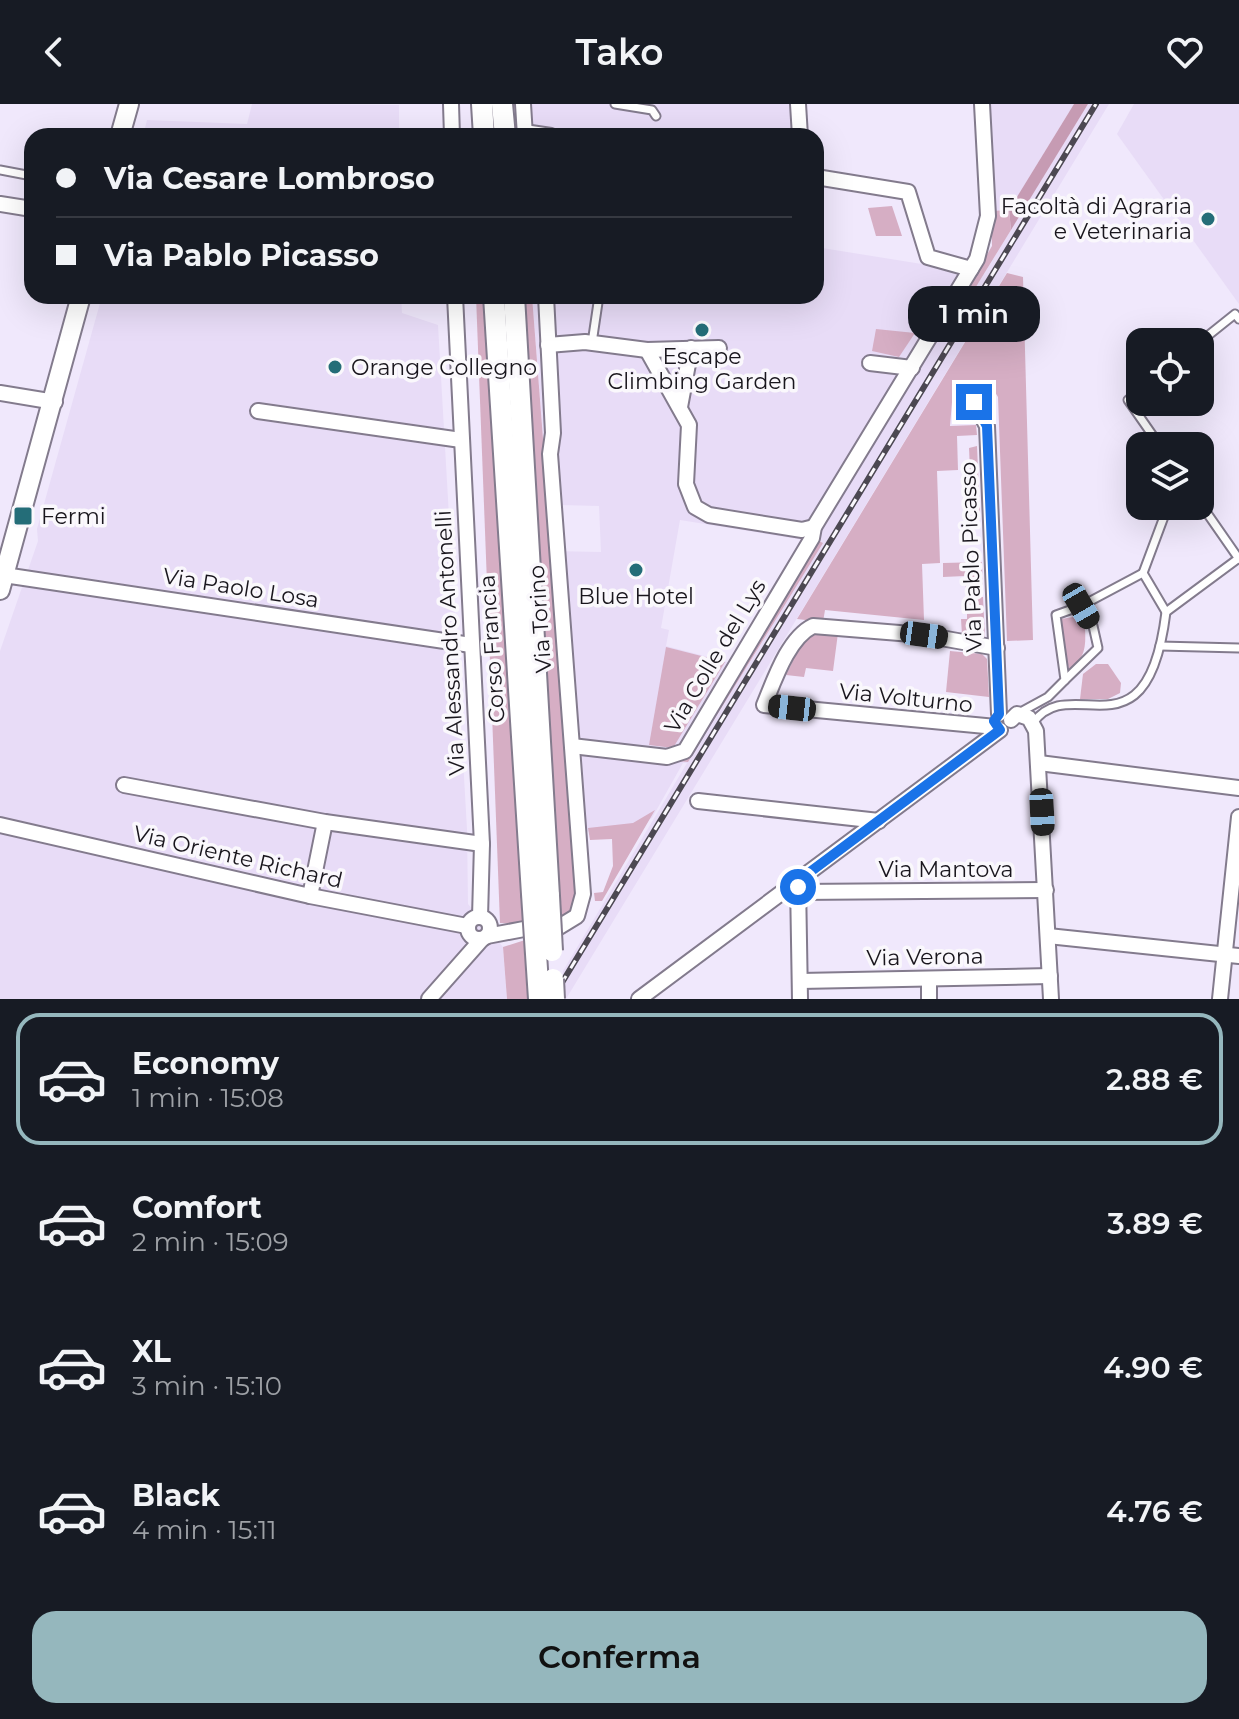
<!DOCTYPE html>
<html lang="it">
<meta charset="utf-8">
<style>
body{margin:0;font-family:Montserrat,sans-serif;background:#242831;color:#f1f3f6;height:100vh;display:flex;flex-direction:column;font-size:30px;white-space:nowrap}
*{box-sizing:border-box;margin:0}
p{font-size:26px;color:#9ea1a6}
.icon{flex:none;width:44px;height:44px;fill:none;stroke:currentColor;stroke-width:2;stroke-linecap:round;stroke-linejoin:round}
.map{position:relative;height:895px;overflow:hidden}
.sheet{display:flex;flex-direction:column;background:#171b24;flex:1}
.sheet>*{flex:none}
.top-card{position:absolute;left:24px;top:24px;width:800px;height:176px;border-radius:24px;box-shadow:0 8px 32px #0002;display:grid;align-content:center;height:176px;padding:0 32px;background:#171b24}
.buttons{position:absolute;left:1126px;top:224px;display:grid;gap:16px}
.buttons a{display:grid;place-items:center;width:88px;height:88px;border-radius:16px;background:#171b24;box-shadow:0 8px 32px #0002;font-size:40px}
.end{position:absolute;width:36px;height:36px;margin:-18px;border:10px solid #1a73e8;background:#fff;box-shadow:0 0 0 4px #fff}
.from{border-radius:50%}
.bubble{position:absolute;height:56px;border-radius:24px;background:#171b24;box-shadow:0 8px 32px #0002;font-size:26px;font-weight:600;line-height:56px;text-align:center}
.car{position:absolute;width:24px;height:48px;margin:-24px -12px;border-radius:10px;box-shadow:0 0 6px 2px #0007;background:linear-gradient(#222 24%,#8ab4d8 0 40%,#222 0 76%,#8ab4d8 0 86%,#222 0)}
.top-card b{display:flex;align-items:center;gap:28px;height:76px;font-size:30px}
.top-card b+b{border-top:2px solid #363941}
.top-card i{width:20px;height:20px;background:#f1f3f6}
ul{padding:14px 0 0;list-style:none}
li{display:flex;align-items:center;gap:24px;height:132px;margin:0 16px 12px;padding:0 16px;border:4px solid transparent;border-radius:24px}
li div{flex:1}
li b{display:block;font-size:30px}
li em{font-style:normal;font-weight:600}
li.active{border-color:#95b7bd}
li>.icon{width:72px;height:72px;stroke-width:1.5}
.button{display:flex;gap:16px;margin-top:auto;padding:16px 32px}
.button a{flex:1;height:92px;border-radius:24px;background:#95b7bd;color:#111;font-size:32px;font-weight:600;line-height:92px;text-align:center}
header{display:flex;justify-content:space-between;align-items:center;height:104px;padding:0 32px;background:#171b24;font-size:36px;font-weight:600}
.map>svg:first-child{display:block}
.built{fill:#e8dcf7;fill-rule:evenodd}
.green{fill:#d6aec4}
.forest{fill:#c69bb3}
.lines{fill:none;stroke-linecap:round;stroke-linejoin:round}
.lane-casing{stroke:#837b8d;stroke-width:11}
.street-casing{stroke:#837b8d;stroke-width:18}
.secondary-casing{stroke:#837b8d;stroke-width:22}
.primary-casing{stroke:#837b8d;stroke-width:24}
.lane{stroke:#fff;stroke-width:7}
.street{stroke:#fff;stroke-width:14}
.secondary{stroke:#fff;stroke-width:18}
.primary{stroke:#fff;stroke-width:20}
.rail-casing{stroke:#4c4852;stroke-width:6}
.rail{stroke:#faf8fc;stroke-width:3;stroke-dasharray:9;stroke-linecap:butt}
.primary-bridge-casing{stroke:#837b8d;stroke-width:24;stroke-linecap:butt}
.primary-bridge{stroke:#fff;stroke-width:20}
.route{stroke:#1a73e8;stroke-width:10}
.poi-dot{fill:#246d78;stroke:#faf8fc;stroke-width:3}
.labels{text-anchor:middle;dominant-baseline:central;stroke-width:7;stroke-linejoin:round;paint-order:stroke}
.poi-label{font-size:22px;fill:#19161d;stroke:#faf8fc}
.street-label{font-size:22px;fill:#19161d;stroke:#faf8fc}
</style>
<header><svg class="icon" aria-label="back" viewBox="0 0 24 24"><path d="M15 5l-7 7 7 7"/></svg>Tako<svg class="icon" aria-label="heart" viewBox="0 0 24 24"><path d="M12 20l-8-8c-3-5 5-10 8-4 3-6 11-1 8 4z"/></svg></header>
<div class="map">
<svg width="1239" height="895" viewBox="0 0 1239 895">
<rect width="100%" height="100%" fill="#f0e8fc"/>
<g class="built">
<path d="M252,0L399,1V32H143L147,16L247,20Z"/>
<path d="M510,0H795L797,32H566L520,26Z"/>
<path d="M986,0H1074L1009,106L991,107Z"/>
<path d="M1088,0H1109L566,895L563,867L687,659H683L652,714L635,723L573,729L552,447L601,448L599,402L560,401L548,396L532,192H816V143L984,170ZM680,416L822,439L747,563L666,542L669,526L661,524Z"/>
<path d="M1134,0H1239V200L1117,30Z"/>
<path d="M102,192H401L402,209L438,221L467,725L468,800L503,843L507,895H0V547L38,437L37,425Z"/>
</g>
<g class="green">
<path d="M892,102L902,132H876L868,104Z"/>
<path d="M1009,106L1011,126L961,207L938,235L992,142L991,107Z"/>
<path d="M1007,169L1023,173L1033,536L1007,537L998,293C988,273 969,271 953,286L950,322L976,321L977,331L957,332L958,366L937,367L940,459L922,460L924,516L825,506L823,518L797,515Z"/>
<path d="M476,192H487L525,820L500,819Z"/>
<path d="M525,192H532L579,802L561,817Z"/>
<path d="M876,225L915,229L899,253L872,247Z"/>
<path d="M977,342L980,411H972L969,344Z"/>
<path d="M819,437L823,439L688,658L667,656L683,653Z"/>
<path d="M982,458L983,488H966L965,472L943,473V459Z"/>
<path d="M967,493H983L985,533L962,531L961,515H967Z"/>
<path d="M1073,513L1085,524C1086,543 1085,555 1069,565L1059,526L1061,515Z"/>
<path d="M814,527L838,529L833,567L806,564L804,573L786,571L806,530Z"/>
<path d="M666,543L725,558L673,644L649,641Z"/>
<path d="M950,547L982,550L987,555L989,593L946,588Z"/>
<path d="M1096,560H1108L1121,579L1120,589L1108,595H1080L1083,570Z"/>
<path d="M655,706L602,797H595L594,789L603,788L613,762L612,735L590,736L588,724L633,719Z"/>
<path d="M525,836L529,895H507L503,843Z"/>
</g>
<path class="forest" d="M1074,0H1088L1011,126L1009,106Z"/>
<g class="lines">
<defs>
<g id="lane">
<path d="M615,0L652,6L656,12"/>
<path d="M0,66L32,72"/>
<path d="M1200,238L1235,210L1239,215"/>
<path d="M592,239L599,192"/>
<path d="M1140,286L1128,296L1160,342"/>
<path d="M1200,399L1239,455"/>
<path d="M1166,508L1143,469L1168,402"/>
<path d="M1160,542L1239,544"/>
<path d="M1065,576L1098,544L1093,522L1081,502"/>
<path d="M1017,610L1048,593L1065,576L1056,511L1081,502L1143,469"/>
<path d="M1033,619C1071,565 1147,662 1166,508L1239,454"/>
</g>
<g id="street">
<path d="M451,0L452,32"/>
<path d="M523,0L525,32"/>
<path d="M798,0L800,32"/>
<path d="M524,28L551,32"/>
<path d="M816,73L908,88L928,153L971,165"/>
<path d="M0,100L32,105"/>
<path d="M455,192L482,740L480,813"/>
<path d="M546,192L553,329L550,350L583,790L577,812L559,823"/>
<path d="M548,241L585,238L647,246L719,244"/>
<path d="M647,246L689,321L686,380L695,403L709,411L802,426L814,423"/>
<path d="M870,259L912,264"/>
<path d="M0,289L55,298"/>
<path d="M974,298L987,322L999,610"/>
<path d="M680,303L691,244"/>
<path d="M258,307L461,336"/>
<path d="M4,471L471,541"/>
<path d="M1011,616L1017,610L1029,614L1036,627L1051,895"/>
<path d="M996,623L764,601C774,577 788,534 813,522L924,531L997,544"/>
<path d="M572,642L667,653L685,647L812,434L814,423L977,155L988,112L982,0"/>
<path d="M1039,659L1239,684"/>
<path d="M124,681L325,718L482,740"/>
<path d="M698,697L879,717"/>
<path d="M0,721L310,792L467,822"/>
<path d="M798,779L800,895"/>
<path d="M798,788L1046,786"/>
<path d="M310,792L325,718"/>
<circle cx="479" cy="824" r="11"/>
<path d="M487,832L524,825"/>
<path d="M1048,832L1239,852"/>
<path d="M929,875V895"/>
<path d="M800,877L1050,872"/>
<path d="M429,895L482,835"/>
<path d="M639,895L1000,626"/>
<path d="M1220,895L1239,713"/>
</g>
<g id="secondary">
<path d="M120,32L129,0"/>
<path d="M0,486L81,192"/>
</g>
<g id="primary">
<path d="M482,0L484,32"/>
<path d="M502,0L505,32"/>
<path d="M494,192L532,790"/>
<path d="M514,192L549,792"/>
</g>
</defs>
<use href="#lane" class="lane-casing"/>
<use href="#street" class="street-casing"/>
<use href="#secondary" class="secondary-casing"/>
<use href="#primary" class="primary-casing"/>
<use href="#lane" class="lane"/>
<use href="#street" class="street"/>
<use href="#secondary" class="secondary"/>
<use href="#primary" class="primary"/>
<defs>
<path id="rail" d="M552,895L1096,0"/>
</defs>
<use href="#rail" class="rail-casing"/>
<use href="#rail" class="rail"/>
<defs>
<g id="primary-bridge">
<path d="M532,790L539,895"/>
<path d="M549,792L552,847"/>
<path d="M553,875L554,895"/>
</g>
</defs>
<use href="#primary-bridge" class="primary-bridge-casing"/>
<use href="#primary-bridge" class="primary-bridge"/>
</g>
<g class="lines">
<path class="route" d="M798,783V777L1000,626L994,617L999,610L987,322L974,298"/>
</g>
<g class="poi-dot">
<circle cx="1208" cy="115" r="8"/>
<circle cx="702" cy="226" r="8"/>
<circle cx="335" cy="263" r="8"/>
<rect x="13" y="402" width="20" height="20" rx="4"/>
<circle cx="636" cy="466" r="8"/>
</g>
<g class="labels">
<g class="poi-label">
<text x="1192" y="102" text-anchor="end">Facoltà di Agraria<tspan x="1192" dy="25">e Veterinaria</tspan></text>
<text x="702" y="252">Escape<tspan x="702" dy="25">Climbing Garden</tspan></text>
<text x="351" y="263" text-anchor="start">Orange Collegno</text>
<text x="41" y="412" text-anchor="start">Fermi</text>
<text x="636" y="492">Blue Hotel</text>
</g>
<g class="street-label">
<text transform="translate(971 453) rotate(-92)">Via Pablo Picasso</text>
<text transform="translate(241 484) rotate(9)">Via Paolo Losa</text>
<text transform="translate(540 515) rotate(-94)">Via Torino</text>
<text transform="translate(450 539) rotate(-93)">Via Alessandro Antonelli</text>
<text transform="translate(492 545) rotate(-94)">Corso Francia</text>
<text transform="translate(715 552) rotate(-59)">Via Colle del Lys</text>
<text transform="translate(906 594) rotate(6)">Via Volturno</text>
<text transform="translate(238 753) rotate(13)">Via Oriente Richard</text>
<text x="946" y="765">Via Mantova</text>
<text transform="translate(925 853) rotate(-1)">Via Verona</text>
</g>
</g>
</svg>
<div class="buttons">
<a><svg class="icon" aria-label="locate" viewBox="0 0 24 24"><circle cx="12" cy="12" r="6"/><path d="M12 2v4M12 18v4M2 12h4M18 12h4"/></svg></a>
<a><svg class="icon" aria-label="layers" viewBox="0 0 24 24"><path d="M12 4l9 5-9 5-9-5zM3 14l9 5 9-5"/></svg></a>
</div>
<i class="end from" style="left:798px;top:783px"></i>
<i class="end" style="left:974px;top:298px"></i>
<div class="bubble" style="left:908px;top:182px;width:132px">1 min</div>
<i class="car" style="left:1081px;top:502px;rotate:150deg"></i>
<i class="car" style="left:924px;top:531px;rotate:98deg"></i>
<i class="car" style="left:792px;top:604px;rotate:276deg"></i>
<i class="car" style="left:1042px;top:708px;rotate:177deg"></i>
<div class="top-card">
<b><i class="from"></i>Via Cesare Lombroso</b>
<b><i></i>Via Pablo Picasso</b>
</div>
</div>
<section class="sheet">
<ul>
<li class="active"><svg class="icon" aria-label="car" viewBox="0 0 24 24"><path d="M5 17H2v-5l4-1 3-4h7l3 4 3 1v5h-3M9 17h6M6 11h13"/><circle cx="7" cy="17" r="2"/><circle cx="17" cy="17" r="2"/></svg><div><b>Economy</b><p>1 min · 15:08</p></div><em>2.88 €</em></li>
<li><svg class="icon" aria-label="car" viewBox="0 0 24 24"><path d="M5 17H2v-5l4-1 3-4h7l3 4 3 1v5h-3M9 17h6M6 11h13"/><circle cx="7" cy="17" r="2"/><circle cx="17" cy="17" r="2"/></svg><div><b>Comfort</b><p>2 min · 15:09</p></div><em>3.89 €</em></li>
<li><svg class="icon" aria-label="car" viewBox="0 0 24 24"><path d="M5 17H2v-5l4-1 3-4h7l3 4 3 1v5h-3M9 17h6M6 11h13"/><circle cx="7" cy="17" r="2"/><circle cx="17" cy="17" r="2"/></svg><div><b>XL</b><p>3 min · 15:10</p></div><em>4.90 €</em></li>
<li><svg class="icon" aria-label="car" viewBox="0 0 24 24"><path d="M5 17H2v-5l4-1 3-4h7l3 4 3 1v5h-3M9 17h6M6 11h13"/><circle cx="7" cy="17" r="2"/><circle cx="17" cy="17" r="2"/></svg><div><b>Black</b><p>4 min · 15:11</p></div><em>4.76 €</em></li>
</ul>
<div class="button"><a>Conferma</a></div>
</section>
